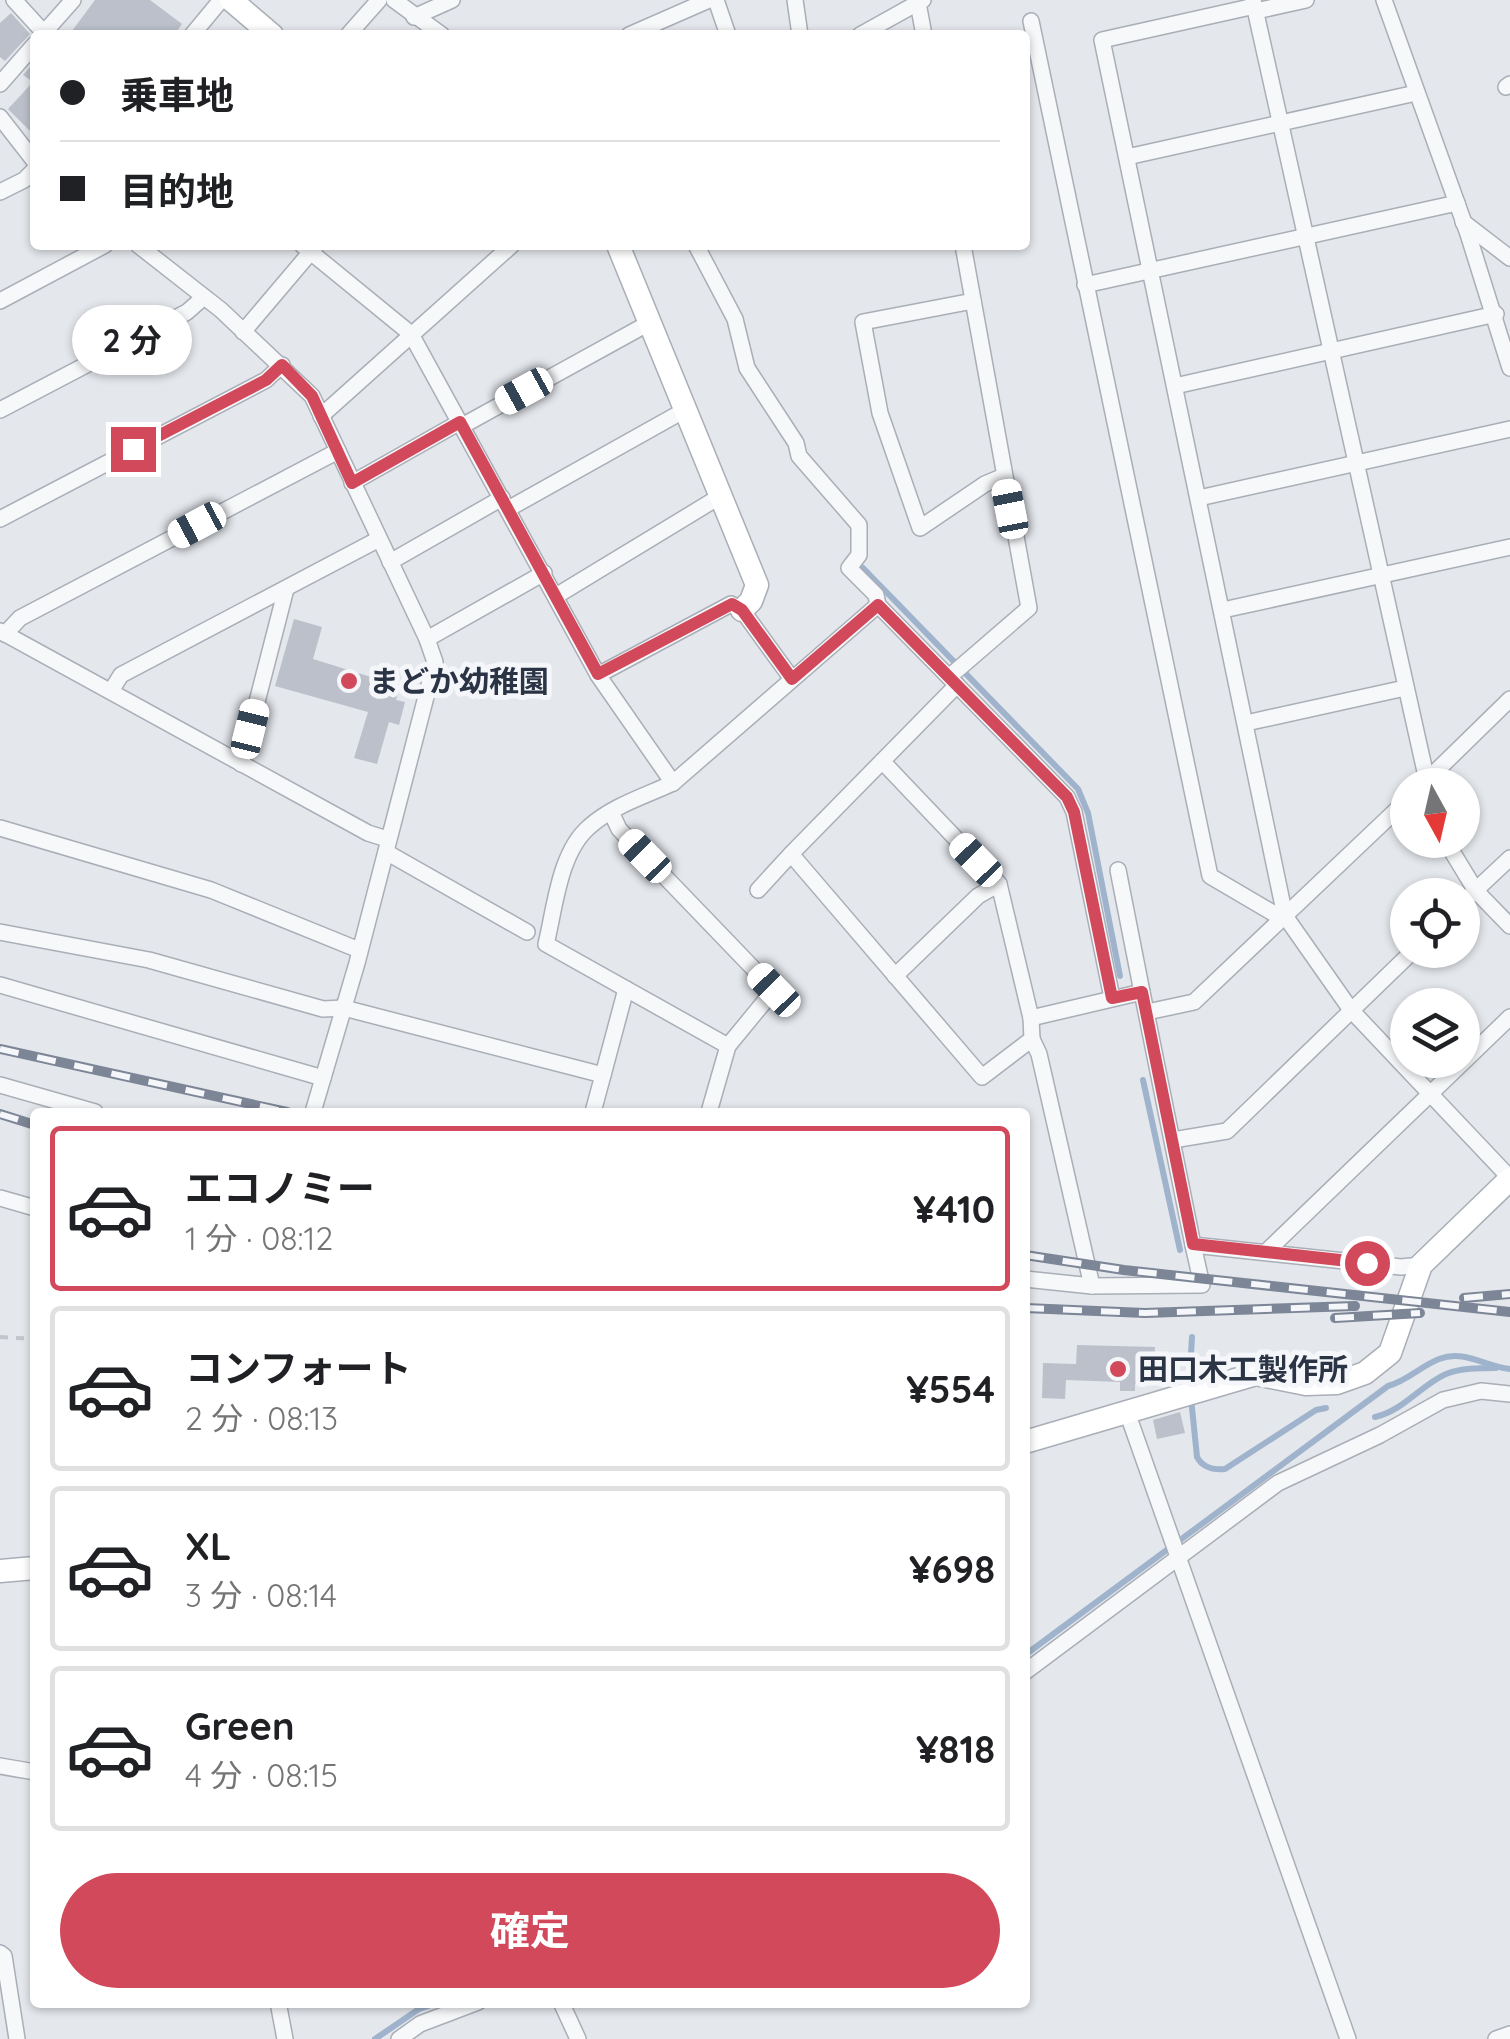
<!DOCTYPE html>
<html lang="ja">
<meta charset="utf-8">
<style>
body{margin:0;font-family:Quicksand,"Noto Sans JP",sans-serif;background:#f6f6f6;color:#202124;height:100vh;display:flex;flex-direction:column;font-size:38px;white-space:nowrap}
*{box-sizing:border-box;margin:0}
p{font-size:32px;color:#757577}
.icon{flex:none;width:55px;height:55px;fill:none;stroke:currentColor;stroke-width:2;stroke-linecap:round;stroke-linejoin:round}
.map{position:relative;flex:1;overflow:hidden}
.sheet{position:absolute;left:30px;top:1108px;width:1000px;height:900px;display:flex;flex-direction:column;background:#fff;border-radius:10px;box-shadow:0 2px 8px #0004}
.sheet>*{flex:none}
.top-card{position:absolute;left:30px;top:30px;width:1000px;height:220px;border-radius:10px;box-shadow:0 2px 8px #0004;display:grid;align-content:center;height:220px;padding:0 30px;background:#fff}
.needle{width:65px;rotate:172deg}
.buttons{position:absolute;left:1390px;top:768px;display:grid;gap:20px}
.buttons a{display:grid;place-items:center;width:90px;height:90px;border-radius:50%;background:#fff;box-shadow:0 2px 8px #0004;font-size:50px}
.end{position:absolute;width:45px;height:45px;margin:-22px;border:12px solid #d1495b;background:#fff;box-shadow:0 0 0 5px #fff}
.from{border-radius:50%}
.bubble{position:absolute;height:70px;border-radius:35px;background:#fff;box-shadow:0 2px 8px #0004;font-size:32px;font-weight:700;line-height:70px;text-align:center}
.car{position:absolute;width:30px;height:60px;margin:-30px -15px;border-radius:12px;box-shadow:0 0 8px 2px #0007;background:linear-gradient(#fff 24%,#345 0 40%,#fff 0 76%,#345 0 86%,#fff 0)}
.top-card b{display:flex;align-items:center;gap:35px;height:95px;font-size:38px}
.top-card b+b{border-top:2px solid #e0e0e0}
.top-card i{width:25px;height:25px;background:#202124}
ul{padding:18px 0 0;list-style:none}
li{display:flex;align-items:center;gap:30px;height:165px;margin:0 20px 15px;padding:0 10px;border:5px solid #e0e0e0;border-radius:10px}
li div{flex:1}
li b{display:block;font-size:38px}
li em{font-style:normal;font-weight:700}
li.selected{border-color:#d1495b}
li>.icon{width:90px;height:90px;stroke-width:1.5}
.button{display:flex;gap:20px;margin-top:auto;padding:20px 30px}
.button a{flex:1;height:115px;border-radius:60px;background:#d1495b;color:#fff;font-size:40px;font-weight:700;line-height:115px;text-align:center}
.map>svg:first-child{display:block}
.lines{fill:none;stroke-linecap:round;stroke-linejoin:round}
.stream{stroke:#9fb4cc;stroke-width:6}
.building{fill:#bbc0ca}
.street-casing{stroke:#a9aeb7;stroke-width:18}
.secondary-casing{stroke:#a9aeb7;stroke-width:25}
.path{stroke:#c2c5cb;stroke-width:4;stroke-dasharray:8 8;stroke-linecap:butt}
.street{stroke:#f7f8fa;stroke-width:15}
.secondary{stroke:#fff;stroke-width:22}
.rail-casing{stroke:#7d8696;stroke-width:10}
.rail{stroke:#f4f6f9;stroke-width:6;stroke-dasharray:19;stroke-linecap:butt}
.route{stroke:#d1495b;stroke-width:12}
.poi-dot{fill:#d1495b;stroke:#f4f6f9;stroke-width:4}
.labels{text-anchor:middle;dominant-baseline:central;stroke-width:10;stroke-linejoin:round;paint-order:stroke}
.poi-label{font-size:30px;font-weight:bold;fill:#2b3445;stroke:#f4f6f9;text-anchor:start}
</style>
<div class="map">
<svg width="1510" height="2039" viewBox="0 0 1510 2039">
<rect width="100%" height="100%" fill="#e4e7ec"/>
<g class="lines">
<g class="stream">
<path d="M863,568L1078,789L1088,813L1120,976"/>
<path d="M1143,1080L1180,1250"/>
<path d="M1189,1386L1192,1337"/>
<path d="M1191,1398L1197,1457C1203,1468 1213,1470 1225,1469L1316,1410L1326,1408"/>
<path d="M1375,1417C1403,1411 1421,1385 1446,1374C1461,1368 1479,1368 1496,1368"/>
<path d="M1025,1655L1388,1386C1407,1381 1421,1366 1439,1359C1465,1349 1485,1367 1510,1369"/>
<path d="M375,2039L419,2009L440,2002"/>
</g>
</g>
<g class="building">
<path d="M95,0H150L182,24L174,35H69Z"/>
<path d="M11,13L30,34L5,61L0,57V23Z"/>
<path d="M35,61V136L8,109L33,82L23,75Z"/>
<path d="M294,619L322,627L313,659L400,686L396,700L405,702L399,725L389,722L377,764L354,758L368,712L275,686Z"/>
<path d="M1077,1345L1155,1347L1154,1384H1135V1391H1120V1382L1066,1380L1065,1399L1042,1398L1043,1363L1076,1364Z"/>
<path d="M1180,1412L1185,1433L1157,1439L1153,1420Z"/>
</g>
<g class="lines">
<defs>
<g id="street">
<path d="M14,0L46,35"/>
<path d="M394,0L442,35"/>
<path d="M716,0L728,35"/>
<path d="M795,0L800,35"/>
<path d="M1253,0L1428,785"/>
<path d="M1384,0L1468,234L1510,368"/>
<path d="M918,3L924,35"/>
<path d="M1255,6L1102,40L1285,916L1351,1010L1510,1178"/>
<path d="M1256,11L1306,0"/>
<path d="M414,17L452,0"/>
<path d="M1031,21L1210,876L1273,913L1285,916"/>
<path d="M42,35L73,0"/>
<path d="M192,35L221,0"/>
<path d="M348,35L379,0"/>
<path d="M629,35L709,0"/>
<path d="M860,35L923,0"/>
<path d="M0,84L35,44"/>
<path d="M1506,87L1510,84"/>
<path d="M0,117L35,162"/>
<path d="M1127,157L1416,93"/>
<path d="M0,192L24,180L35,169"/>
<path d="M1463,222L1510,258"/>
<path d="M138,245L221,310L312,396L427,639L435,662L357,963L313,1112"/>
<path d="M302,245L411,334L598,675L673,783C645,796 612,806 589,827C559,853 555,908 546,944L728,1046L709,1112"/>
<path d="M696,245L735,319L747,368L796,443L799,456L859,525V555L849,568L876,595L878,605L1067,797L1074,812L1112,998"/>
<path d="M1085,285L1457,203"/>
<path d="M0,301L105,245"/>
<path d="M973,301L863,322L880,413L920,528L985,484L1004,476"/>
<path d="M243,332L315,247"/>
<path d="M1175,386L1496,314"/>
<path d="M0,410L187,312L204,297"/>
<path d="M321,416L512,245"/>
<path d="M462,426L649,323"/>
<path d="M352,483L460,422"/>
<path d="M1199,498L1510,429"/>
<path d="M508,509L685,410"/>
<path d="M0,519L266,380L282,365"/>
<path d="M390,562L502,498"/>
<path d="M556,596L719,497"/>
<path d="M1223,610L1510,547"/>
<path d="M0,631L368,833L387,839"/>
<path d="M5,634L20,618L338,451"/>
<path d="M427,639L544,573"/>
<path d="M598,675L731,604L742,610L792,679"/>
<path d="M949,677L1029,608L963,245"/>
<path d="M111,691L121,675L379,539"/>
<path d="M1246,723L1405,688"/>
<path d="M882,761L999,884L1031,1018L1032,1039L982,1077L791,854L957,685"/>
<path d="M241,764L286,589"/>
<path d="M673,783L878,605"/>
<path d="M1422,785L1510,699"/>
<path d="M611,812L619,829L774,990L728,1046"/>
<path d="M0,828L211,890L359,950"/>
<path d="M1445,840L1476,891L1510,926"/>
<path d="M386,852L527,932"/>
<path d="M1118,870L1142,992"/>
<path d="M758,890L791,854"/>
<path d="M1462,903L1510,858"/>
<path d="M0,932L149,960L323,1009L344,1008L603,1075L593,1112"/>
<path d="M895,976L978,896L999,884"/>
<path d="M0,985L323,1078"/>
<path d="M1147,1012L1194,1002L1408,799"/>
<path d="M1031,1018L1142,992L1193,1245L1401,1267L1421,1265"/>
<path d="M1032,1039L1039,1054L1092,1286"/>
<path d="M603,1075L626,989"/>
<path d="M0,1085L95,1112"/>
<path d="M1173,1140L1227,1131L1414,950"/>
<path d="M0,1198L35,1208"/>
<path d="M1267,1251L1510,1017"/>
<path d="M1025,1279L1092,1286L1202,1285L1193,1245"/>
<path d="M1127,1412L1348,2039"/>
<path d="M1025,1672L1278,1483L1380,1435L1443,1400L1481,1391L1510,1394"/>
<path d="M0,1766L35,1772"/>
<path d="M0,1953L4,1956L17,2039"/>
<path d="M278,2002L285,2039"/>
<path d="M561,2002L578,2039"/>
<path d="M399,2039L420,2024L478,2002"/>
<path d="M1496,2039L1510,2034"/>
</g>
<g id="secondary">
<path d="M231,0L272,35"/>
<path d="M618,245L757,585L751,601L742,610"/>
<path d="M1025,1442L1256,1374L1306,1384L1337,1383L1365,1373L1390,1353L1421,1265L1510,1179"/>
<path d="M0,1571L35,1568"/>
</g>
</defs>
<use href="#street" class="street-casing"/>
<use href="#secondary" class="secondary-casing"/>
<path class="path" d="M0,1337L35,1339"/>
<use href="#street" class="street"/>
<use href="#secondary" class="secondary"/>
<defs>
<g id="rail">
<path d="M0,1049L287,1112"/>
<path d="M0,1114L35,1125"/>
<path d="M1025,1255L1124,1270L1510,1312"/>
<path d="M1464,1298L1510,1294"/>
<path d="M1025,1308L1145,1313L1355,1306"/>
<path d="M1335,1318L1420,1313"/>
</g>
</defs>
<use href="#rail" class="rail-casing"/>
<use href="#rail" class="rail"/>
</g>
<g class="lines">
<path class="route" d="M133,449L266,380L282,365L312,396L352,483L460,422L598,674L732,604L742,610L792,679L878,605L1067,797L1074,812L1112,998L1142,992L1193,1244L1367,1263"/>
</g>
<g class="poi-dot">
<circle cx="349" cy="681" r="10"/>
<circle cx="1118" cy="1369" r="10"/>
</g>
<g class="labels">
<g class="poi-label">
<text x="369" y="681">まどか幼稚園</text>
<text x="1138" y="1369">田口木工製作所</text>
</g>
</g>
</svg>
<div class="buttons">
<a><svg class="needle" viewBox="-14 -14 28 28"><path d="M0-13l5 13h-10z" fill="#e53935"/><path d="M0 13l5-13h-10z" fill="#757577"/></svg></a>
<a><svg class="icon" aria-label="locate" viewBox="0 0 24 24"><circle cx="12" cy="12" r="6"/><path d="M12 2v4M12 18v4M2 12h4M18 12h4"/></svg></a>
<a><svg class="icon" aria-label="layers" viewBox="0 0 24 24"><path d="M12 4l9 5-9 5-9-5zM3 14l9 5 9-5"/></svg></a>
</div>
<i class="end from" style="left:1367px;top:1263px"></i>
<i class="end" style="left:133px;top:449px"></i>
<div class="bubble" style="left:72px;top:305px;width:120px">2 分</div>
<i class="car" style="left:524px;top:391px;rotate:241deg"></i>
<i class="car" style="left:1010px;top:509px;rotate:349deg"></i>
<i class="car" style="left:197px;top:525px;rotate:242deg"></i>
<i class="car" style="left:250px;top:729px;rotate:14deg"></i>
<i class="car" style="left:645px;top:856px;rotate:316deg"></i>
<i class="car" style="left:976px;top:860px;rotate:316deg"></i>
<i class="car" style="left:774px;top:990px;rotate:316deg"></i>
<div class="top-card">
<b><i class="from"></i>乗車地</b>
<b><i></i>目的地</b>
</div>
<section class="sheet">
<ul>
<li class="selected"><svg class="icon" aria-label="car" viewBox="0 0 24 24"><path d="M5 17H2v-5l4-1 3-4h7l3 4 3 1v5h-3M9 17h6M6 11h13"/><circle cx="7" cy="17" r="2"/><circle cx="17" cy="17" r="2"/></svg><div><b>エコノミー</b><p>1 分 · 08:12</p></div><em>¥410</em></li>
<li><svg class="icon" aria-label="car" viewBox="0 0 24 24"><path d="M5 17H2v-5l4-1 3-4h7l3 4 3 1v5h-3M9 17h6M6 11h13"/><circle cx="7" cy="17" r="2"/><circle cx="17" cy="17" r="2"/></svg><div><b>コンフォート</b><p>2 分 · 08:13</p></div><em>¥554</em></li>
<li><svg class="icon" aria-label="car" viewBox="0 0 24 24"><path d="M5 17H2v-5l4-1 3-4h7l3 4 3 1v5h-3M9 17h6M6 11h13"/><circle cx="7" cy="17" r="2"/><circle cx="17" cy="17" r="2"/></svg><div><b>XL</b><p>3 分 · 08:14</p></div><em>¥698</em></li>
<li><svg class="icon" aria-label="car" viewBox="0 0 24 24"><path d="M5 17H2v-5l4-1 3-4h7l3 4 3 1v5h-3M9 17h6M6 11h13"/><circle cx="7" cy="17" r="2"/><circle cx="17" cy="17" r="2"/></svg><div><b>Green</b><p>4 分 · 08:15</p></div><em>¥818</em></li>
</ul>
<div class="button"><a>確定</a></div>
</section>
</div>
